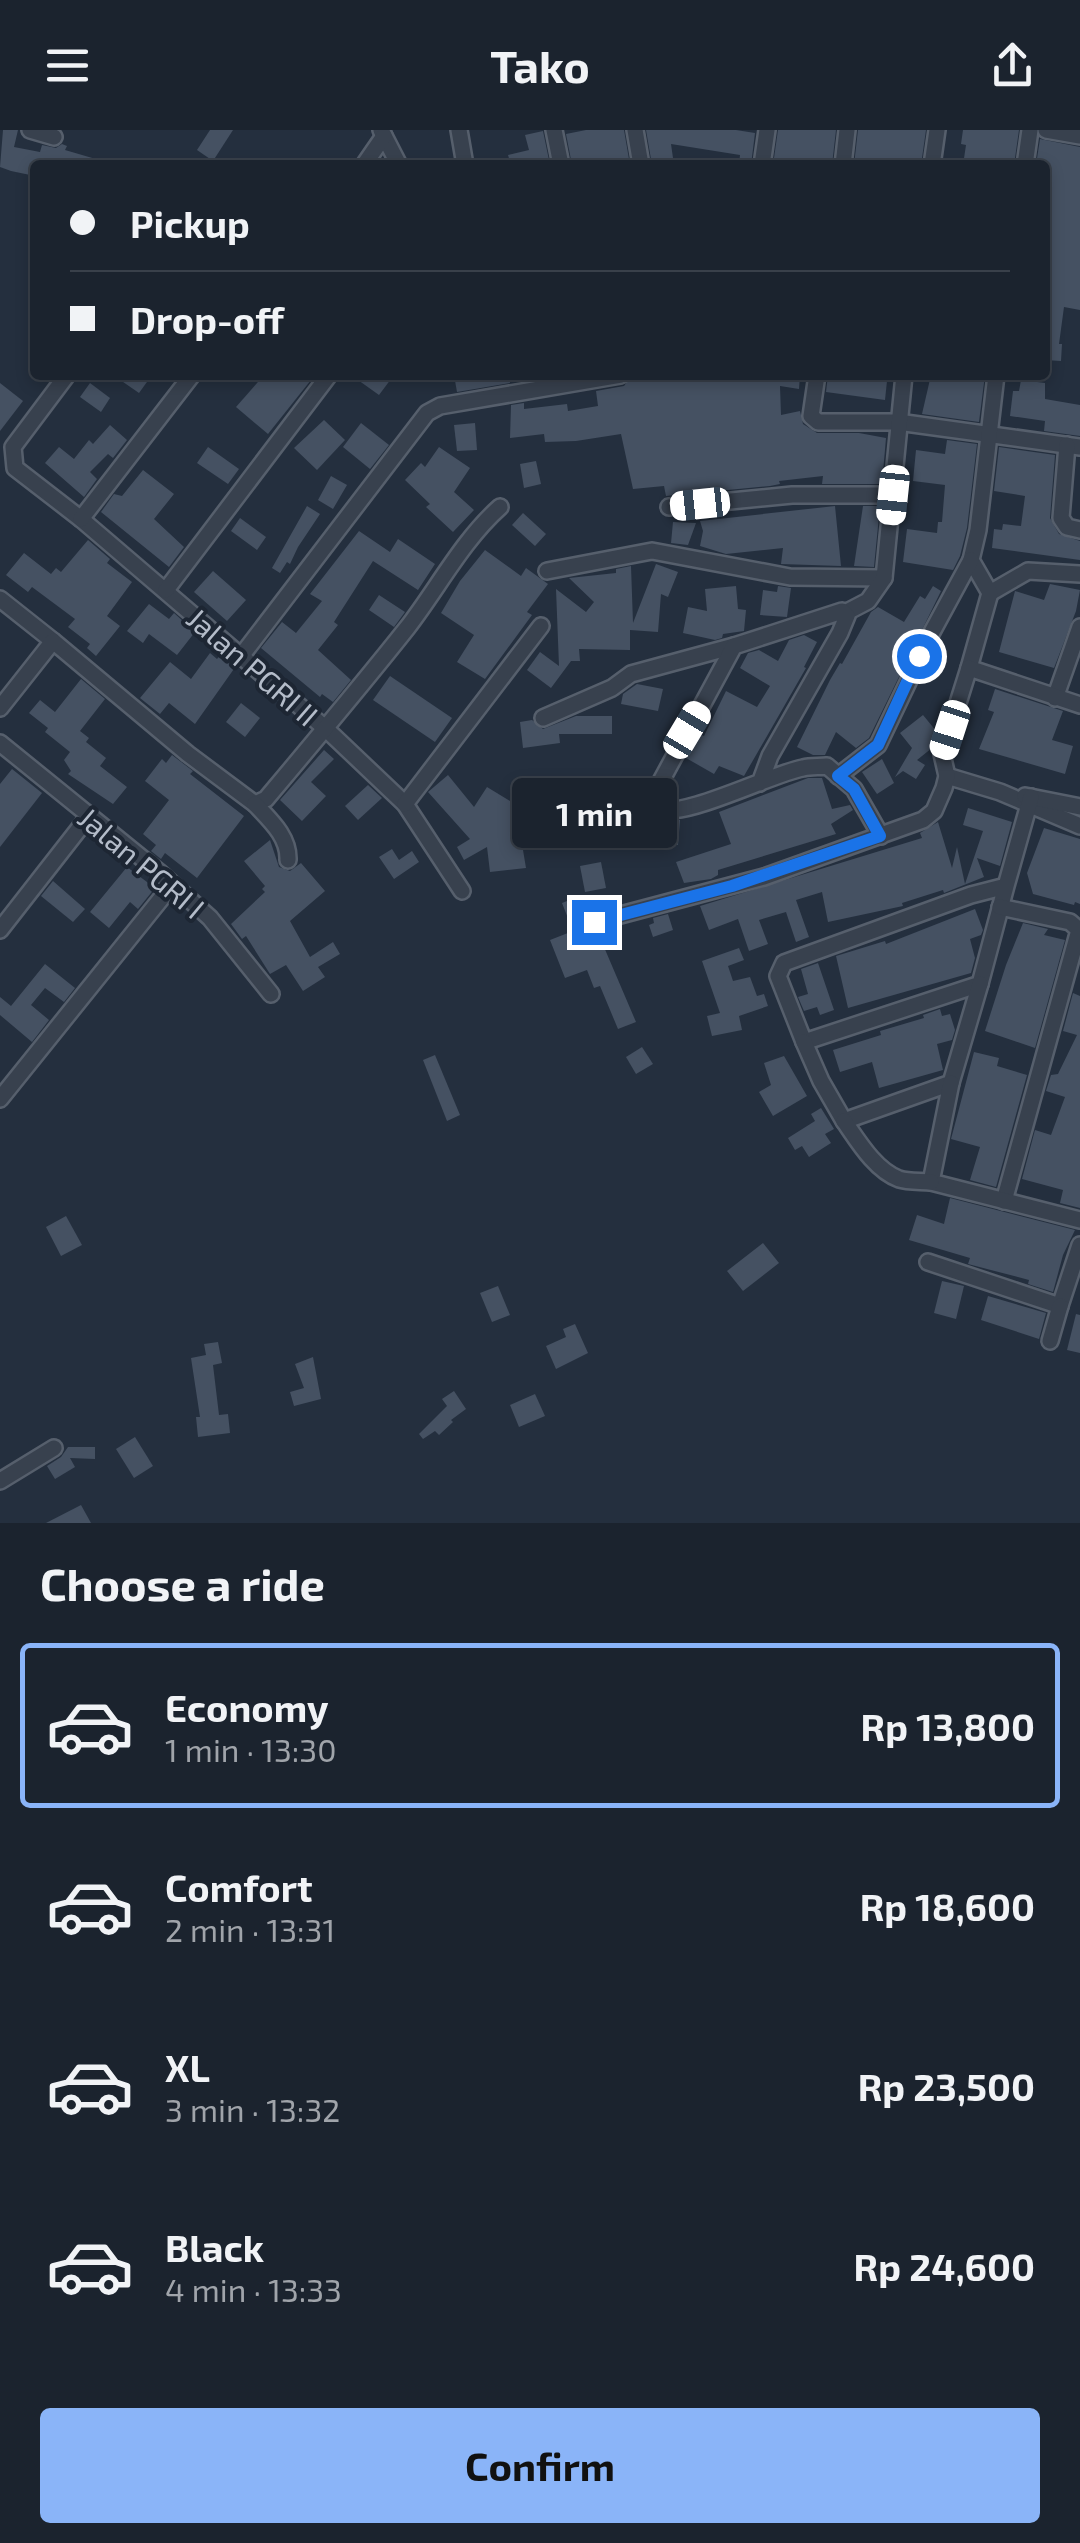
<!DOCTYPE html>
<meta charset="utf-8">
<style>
body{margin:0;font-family:"Exo 2",sans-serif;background:#282f3a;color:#f1f3f6;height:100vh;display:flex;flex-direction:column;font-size:38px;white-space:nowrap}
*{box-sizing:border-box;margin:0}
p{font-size:32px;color:#a0a4aa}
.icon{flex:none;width:55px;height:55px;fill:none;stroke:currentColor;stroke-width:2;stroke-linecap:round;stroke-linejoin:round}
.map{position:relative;height:1393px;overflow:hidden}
.details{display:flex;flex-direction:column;background:#1b232e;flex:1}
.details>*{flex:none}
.hud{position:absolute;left:30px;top:30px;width:1020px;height:220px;border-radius:10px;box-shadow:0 5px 15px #0003,0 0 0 2px #39404a;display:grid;align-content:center;height:220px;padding:0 40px;background:#1b232e}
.end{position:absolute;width:45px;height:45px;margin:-22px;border:12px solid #1a73e8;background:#fff;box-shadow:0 0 0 5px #fff}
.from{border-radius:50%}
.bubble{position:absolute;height:70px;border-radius:10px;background:#1b232e;box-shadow:0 5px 15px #0003,0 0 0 2px #39404a;font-size:32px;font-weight:700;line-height:70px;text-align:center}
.car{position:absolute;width:30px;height:60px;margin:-30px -15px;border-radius:12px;box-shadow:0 0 8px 2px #0007;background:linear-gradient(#fff 24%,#345 0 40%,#fff 0 76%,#345 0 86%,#fff 0)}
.hud b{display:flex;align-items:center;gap:35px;height:95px;font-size:38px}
.hud b+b{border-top:2px solid #39404a}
.hud i{width:25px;height:25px;background:#f1f3f6}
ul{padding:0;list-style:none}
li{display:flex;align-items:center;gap:30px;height:165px;margin:0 20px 15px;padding:0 20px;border:5px solid transparent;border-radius:10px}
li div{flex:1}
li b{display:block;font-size:38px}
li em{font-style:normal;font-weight:700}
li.selected{border-color:#8ab4f8}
li>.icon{width:90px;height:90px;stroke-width:1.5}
h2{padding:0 40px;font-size:45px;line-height:120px}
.button{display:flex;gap:20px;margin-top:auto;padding:20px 40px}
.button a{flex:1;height:115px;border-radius:10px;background:#8ab4f8;color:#111;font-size:40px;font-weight:700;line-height:115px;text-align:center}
header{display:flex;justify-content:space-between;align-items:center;height:130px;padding:0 40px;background:#1b232e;font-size:45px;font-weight:700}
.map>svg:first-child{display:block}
.building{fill:#455162}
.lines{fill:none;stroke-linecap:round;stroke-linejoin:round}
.street-casing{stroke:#565f6c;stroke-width:20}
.street{stroke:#38414e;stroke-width:15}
.route{stroke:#1a73e8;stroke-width:12}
.labels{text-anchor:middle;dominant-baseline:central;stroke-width:8;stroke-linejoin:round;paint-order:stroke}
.street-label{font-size:30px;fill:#b4bcc9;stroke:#1d2633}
</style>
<header><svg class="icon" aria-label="menu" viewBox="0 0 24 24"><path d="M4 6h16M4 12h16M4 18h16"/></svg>Tako<svg class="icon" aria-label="share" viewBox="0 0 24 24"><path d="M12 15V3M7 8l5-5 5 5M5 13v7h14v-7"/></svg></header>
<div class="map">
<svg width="1080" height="1393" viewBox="0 0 1080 1393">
<rect width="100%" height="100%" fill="#242f3e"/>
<g class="building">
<path d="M3,0H18L14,17L40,22L42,15L56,18L62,14L67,16L65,20L106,32L105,35H35V46L11,41L0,37Z"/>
<path d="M210,0H233L213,31L197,20Z"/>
<path d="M586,0H624L630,35H572L566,4Z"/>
<path d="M646,0H736L755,3L751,35H739L740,25L671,14L674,35H652Z"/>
<path d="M778,0H836L832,35H773Z"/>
<path d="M858,0H926L921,35H854Z"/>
<path d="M963,0H1019L1014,35H963L966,15L961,14Z"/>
<path d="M543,1L550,35H511L508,25L529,20L525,5Z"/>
<path d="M1040,9L1080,17V180L1064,177L1059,214H1062L1061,231L1045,230V35H1036Z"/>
<path d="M113,245H152L139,263Z"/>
<path d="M264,245H304L311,250L268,304L236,277Z"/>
<path d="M351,245H394L379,265Z"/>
<path d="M454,245H509L510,253L457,262Z"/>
<path d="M632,245H657L658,252L696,247L697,252L730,245H800L799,259L780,256L781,285L800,281L803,294L817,303H859L886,308L882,354H822L823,346L779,351L780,354L770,356L666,366L664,356L633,359L621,304L576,311L545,312L544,304L510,308L511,275L524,273V279L567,274L568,281L598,276L596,261L624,256Z"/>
<path d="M828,245H861L887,251L885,270L826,262Z"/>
<path d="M931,245H985L979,292L922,284Z"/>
<path d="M1021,250L1045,253V269L1080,275V306L1044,301L1045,291L1010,286L1013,261H1019Z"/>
<path d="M0,253L23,271L0,301Z"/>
<path d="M90,253L110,268L101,282L80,267Z"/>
<path d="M324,290L345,310L317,340L294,318Z"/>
<path d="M361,293L389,315L370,339L343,317Z"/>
<path d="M475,293L477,320L457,321L454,295Z"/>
<path d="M110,295L127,310L113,328L108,324L90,342L97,349L84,367L45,333L59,317L74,329L89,310L93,314Z"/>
<path d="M947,310L977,314L967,398L960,426L953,440L903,432L907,399L937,403L938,392H942L945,355L913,351L916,320L945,324Z"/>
<path d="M208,317L239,339L228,354L197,333Z"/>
<path d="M439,317L470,338L454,362L474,380L453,402L426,377L430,374L405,350L421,333L425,337Z"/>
<path d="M999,317L1055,325L1050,388L1059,404L1080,411V430L992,418L994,399L1002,400L1003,394L1021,396L1025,366L994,361Z"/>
<path d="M536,331L541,354L524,358L520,334Z"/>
<path d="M143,340L174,364L154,389L184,417L169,437L101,382L114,364L122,366Z"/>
<path d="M331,346L347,355L333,379L318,370Z"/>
<path d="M307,376L320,384L298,417L290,434L287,432L280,443L272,438Z"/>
<path d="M835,376L841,436L781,434L783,418L726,424L700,416L703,401L700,391Z"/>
<path d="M863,376H880L874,437L854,436Z"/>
<path d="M523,383L546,404L535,416L512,395Z"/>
<path d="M240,388L266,407L257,420L231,401Z"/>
<path d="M673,392L696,393L688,415L671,413Z"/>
<path d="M359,401L390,422L398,409L435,434L418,460L373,431L334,492L338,495L318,520L351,550L333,572L322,564L320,567L261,518L282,492L296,503L322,471L310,464Z"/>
<path d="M88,410L110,429L107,433L132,452L107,486L120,496L96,526L87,518L90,514L68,497L75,489L32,457L28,462L6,445L24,423L51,444L56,438L61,442Z"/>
<path d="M485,420L521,446L526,438L548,454L527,482L532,485L485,549L457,532L474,505L441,483L460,451Z"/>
<path d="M656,434L678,442L668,467L661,464L658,502L630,500V520L579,519L580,531H571L551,558L527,540L540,522L559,536L556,459L586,482L594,472L569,448L616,443V439L631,436L633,493Z"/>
<path d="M213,441L246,470L227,491L194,462Z"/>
<path d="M1050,454L1080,460L1076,481L1054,538L999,522L1015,461L1044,470Z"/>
<path d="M736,456L738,479L746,480L744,501L723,504L722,508L715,510L683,503L688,477L707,481L705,459Z"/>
<path d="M778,456L791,458L787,487L760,485L763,460L777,462Z"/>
<path d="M933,456L941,461L869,608L856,618L836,602L825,625H813L797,617L830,550L840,533L842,534L871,482L878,477L904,492L920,466L925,469Z"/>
<path d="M379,465L405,482L394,497L369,480Z"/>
<path d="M149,474L169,489L174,483L195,502L177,525L149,504L143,513L127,501Z"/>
<path d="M804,505L817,512L804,537L806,538L744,646L719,636L714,644L686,628L699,604L704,606L726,561L757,577L770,556L740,538L748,523L759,520L778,531L789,510Z"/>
<path d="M210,523L217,529L221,524L236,536L195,594L169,573L160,584L140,568L170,532L191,549Z"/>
<path d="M390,546L452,588L435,612L373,570Z"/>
<path d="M81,549L105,569L80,601L89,608L86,612L106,628L100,636L127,657L113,674L68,644L71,641L64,630L70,622L45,602L48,598L29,583L40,570L55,582Z"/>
<path d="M637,554L663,559L658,581L621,574L623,564Z"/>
<path d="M995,559L1063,581L1052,610L1073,616L1065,644L979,619L994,582L988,580Z"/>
<path d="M241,573L260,588L245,607L226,592Z"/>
<path d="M923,585L937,602L932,618L917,630L925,635L916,649L903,641L895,647L912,618L900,603Z"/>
<path d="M576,586H612V604H559L560,613L523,618L520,592L532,590L543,599Z"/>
<path d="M324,620L334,629L311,652L326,666L302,691L280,670Z"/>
<path d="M172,625L193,641L190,644L244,686L197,748L165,723L161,729L151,721L156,715L143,704L169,670L145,651L162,629L166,633Z"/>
<path d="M882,629L894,653L877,664L862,642Z"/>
<path d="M12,639L42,663L0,717V654Z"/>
<path d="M448,645L474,677L487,657L523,679V658H577V654L607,656L606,676L569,673V682H527L532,712L522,714L526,738L490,742L487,717L464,730L457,717L470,709L428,662Z"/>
<path d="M808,648H822L832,679L850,675L853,680L831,694L836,704L718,740V745L711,749L684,753L676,732L731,714L719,682Z"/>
<path d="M368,655L382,668L358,690L345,676Z"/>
<path d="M638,670L645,671L647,682L655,689L680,690L678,715L656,713L657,704L636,702Z"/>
<path d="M968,678L1012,692L1000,736L977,728L984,747L944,763L943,760L902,773L903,776L828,792L822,762L796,770L809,807L796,812L786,782L759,790L768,814L749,821L738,789L709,800L700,776L922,708L920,703L938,692L952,738L957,717L965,754L983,701L963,695Z"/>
<path d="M1044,698L1080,709V774L1075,772L1074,775L1033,764L1027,743Z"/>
<path d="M270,710L279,737L290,741L301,733L325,761L290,791L310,827L333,812L340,824L318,837L325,847L303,861L286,835L270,844L246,806L242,809L231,794L265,762L262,759L265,756L244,731Z"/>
<path d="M392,719L399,730L412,721L419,732L394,749L379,727Z"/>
<path d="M601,732L606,758L585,762L580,736Z"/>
<path d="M127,737L155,758L138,779L130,772L109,798L90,782Z"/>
<path d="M53,751L85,779L73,792L41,766Z"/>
<path d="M582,765L589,782L584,788V796L590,802L598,803L636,892L618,899L600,856L594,858L587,840L565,848L550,810L573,801L562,773Z"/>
<path d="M975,779L983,800L981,805L970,809L975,828L971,843L848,878L836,826L885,811L886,814Z"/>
<path d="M668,784L673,800L653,807L649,795L654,793L653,788Z"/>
<path d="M1023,793L1048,799L1044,805L1065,810L1035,918L985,901L1006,835Z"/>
<path d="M739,818L744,830L728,836L733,851L750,847L757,866L764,864L768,876L739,886L742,900L712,906L707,886L720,883L702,831Z"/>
<path d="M818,833L834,880L820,885L817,877L804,881L798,867L808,864L801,839Z"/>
<path d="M45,834L75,858L64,872L45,858L31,875L49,890L32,912L0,885V867L11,876Z"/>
<path d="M1073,863L1080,866V1078L1060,1073L1063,1060L1022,1049L1035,1000L1051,1005L1065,967L1046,961L1051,945L1058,944L1077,905L1063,901Z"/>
<path d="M940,879L942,886L950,884L955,900L952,910L937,914L943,940L879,958L872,932L840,942L833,920L881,905L880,901L924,888L923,885Z"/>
<path d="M642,917L653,934L636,944L626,927Z"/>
<path d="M974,922L999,928L997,936L1027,945L996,1057L970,1050L980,1017L951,1009Z"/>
<path d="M435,925L460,985L447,991L423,930Z"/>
<path d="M784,926L807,966L773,986L759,962L771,955L764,933Z"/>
<path d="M821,978L834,999L825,1004L831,1013L809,1027L802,1016L795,1020L788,1008L815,991L811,984Z"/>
<path d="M950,1068L1075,1100L1063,1125L1053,1162L1028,1154L1029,1150L968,1134L970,1128L909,1110L917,1085L944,1094Z"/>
<path d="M66,1086L82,1115L61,1126L46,1097Z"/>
<path d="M763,1113L779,1133L743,1161L727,1141Z"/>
<path d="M942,1151L964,1156L956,1189L934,1183Z"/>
<path d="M498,1156L510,1185L492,1192L480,1163Z"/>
<path d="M988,1166L1046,1183L1039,1209L981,1190Z"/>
<path d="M1076,1184L1080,1185V1223L1067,1220Z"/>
<path d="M575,1194L588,1223L556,1239L546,1216L566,1207L563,1199Z"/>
<path d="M218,1212L222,1233L213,1235L219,1285L228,1284L230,1303L198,1307L196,1287H200L191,1228L206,1225L204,1214Z"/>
<path d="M313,1227L321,1269L294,1276L290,1262L304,1258L295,1234Z"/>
<path d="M454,1261L466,1279L451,1290L453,1292L439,1305L435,1301L423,1309L419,1304L447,1276L442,1269Z"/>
<path d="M535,1264L545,1286L519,1297L510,1275Z"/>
<path d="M135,1307L153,1336L134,1348L116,1319Z"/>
<path d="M68,1317H95V1329L70,1328L75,1337L55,1349L47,1336L61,1327Z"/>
<path d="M81,1375L91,1393H46Z"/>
</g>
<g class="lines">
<defs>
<g id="street">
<path d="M30,0L54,7"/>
<path d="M381,0L399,35"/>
<path d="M459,0L465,35"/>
<path d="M554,0L561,35"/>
<path d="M635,0L641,35"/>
<path d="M1046,0L1080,6"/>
<path d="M364,35L384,6"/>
<path d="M762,35L767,0"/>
<path d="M843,35L847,0"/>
<path d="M932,35L937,0"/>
<path d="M1025,35L1030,0"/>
<path d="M67,245L13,317L15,338L81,389L325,598L405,674L462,761"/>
<path d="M817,245L811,286L818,292H898L1080,317"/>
<path d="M1067,315L1061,388L1067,397L1080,400"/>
<path d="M669,377L792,365H893"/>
<path d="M81,389L192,245"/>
<path d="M547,441L652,421L790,447L884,448"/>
<path d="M166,460L329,245"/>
<path d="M990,463L1028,441L1080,444"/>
<path d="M0,469L53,511"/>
<path d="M845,483L868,471L884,448L904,245"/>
<path d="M242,525L427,283L440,276L621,245"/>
<path d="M969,538L990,463L971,430L978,400L996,245"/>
<path d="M1055,568L1080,497"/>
<path d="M0,578L53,511L188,624L255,674L266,669C313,613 361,556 407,498C438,458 462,411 500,377"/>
<path d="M543,588L612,558L631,544L734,516"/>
<path d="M0,613L159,742L210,788L271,864"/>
<path d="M838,646L878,615L932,502L971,430"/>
<path d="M947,646L1000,662L1080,696"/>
<path d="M760,653L770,626L840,503L847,486L842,481L734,516L660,653L655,666L658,678C680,691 773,643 803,638C811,636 819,637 827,636L854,659L881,706"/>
<path d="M1025,666L1080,677"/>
<path d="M255,674C271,691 289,707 288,730"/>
<path d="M405,674L541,496"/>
<path d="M1006,756L980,854L804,912L778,846L784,833L971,765L1006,756L1031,667"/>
<path d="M1000,777L1070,792L1079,800L1004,1071"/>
<path d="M594,792L764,747L923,690L934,681L944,658L947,646L942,624L969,538L1080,575"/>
<path d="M0,800L89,686"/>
<path d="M804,912L821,951L844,991L951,953L980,854"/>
<path d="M951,953L931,1052L1080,1090"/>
<path d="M0,969L172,755"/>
<path d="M844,991C858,1011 875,1040 899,1049C908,1052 921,1051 931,1052"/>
<path d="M928,1132L1060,1176L1080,1115"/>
<path d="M1050,1211L1060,1176"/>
<path d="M0,1351L54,1318"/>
</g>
</defs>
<use href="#street" class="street-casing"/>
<use href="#street" class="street"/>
</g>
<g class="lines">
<path class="route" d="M594,792L732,756L880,706L854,659L838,646L878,615L919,526"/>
</g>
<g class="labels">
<g class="street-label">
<text transform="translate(253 536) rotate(41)">Jalan PGRI II</text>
<text transform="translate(142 732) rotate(40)">Jalan PGRI I</text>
</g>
</g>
</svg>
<i class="end from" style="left:919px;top:526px"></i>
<i class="end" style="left:594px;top:792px"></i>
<div class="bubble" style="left:512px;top:648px;width:165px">1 min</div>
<i class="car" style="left:893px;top:365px;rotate:186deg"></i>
<i class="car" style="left:700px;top:374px;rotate:264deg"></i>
<i class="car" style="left:687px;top:600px;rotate:31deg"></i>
<i class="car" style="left:950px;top:600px;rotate:198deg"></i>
<div class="hud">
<b><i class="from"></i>Pickup</b>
<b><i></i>Drop-off</b>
</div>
</div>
<section class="details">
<h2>Choose a ride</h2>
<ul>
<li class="selected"><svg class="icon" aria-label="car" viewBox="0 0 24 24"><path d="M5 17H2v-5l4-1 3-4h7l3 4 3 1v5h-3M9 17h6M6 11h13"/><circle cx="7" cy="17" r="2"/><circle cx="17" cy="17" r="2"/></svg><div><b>Economy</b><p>1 min · 13:30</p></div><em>Rp 13,800</em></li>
<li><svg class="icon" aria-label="car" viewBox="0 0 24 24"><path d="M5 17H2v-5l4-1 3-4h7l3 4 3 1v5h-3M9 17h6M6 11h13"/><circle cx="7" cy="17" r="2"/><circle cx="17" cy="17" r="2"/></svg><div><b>Comfort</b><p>2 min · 13:31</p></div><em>Rp 18,600</em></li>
<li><svg class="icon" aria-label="car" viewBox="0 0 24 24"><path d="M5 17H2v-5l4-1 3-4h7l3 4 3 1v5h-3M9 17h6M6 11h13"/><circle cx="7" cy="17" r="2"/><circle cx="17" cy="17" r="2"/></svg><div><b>XL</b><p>3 min · 13:32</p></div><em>Rp 23,500</em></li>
<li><svg class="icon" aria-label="car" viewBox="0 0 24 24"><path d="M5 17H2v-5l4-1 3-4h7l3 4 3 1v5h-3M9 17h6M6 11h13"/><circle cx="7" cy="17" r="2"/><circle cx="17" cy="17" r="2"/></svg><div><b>Black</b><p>4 min · 13:33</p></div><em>Rp 24,600</em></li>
</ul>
<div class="button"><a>Confirm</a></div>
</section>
